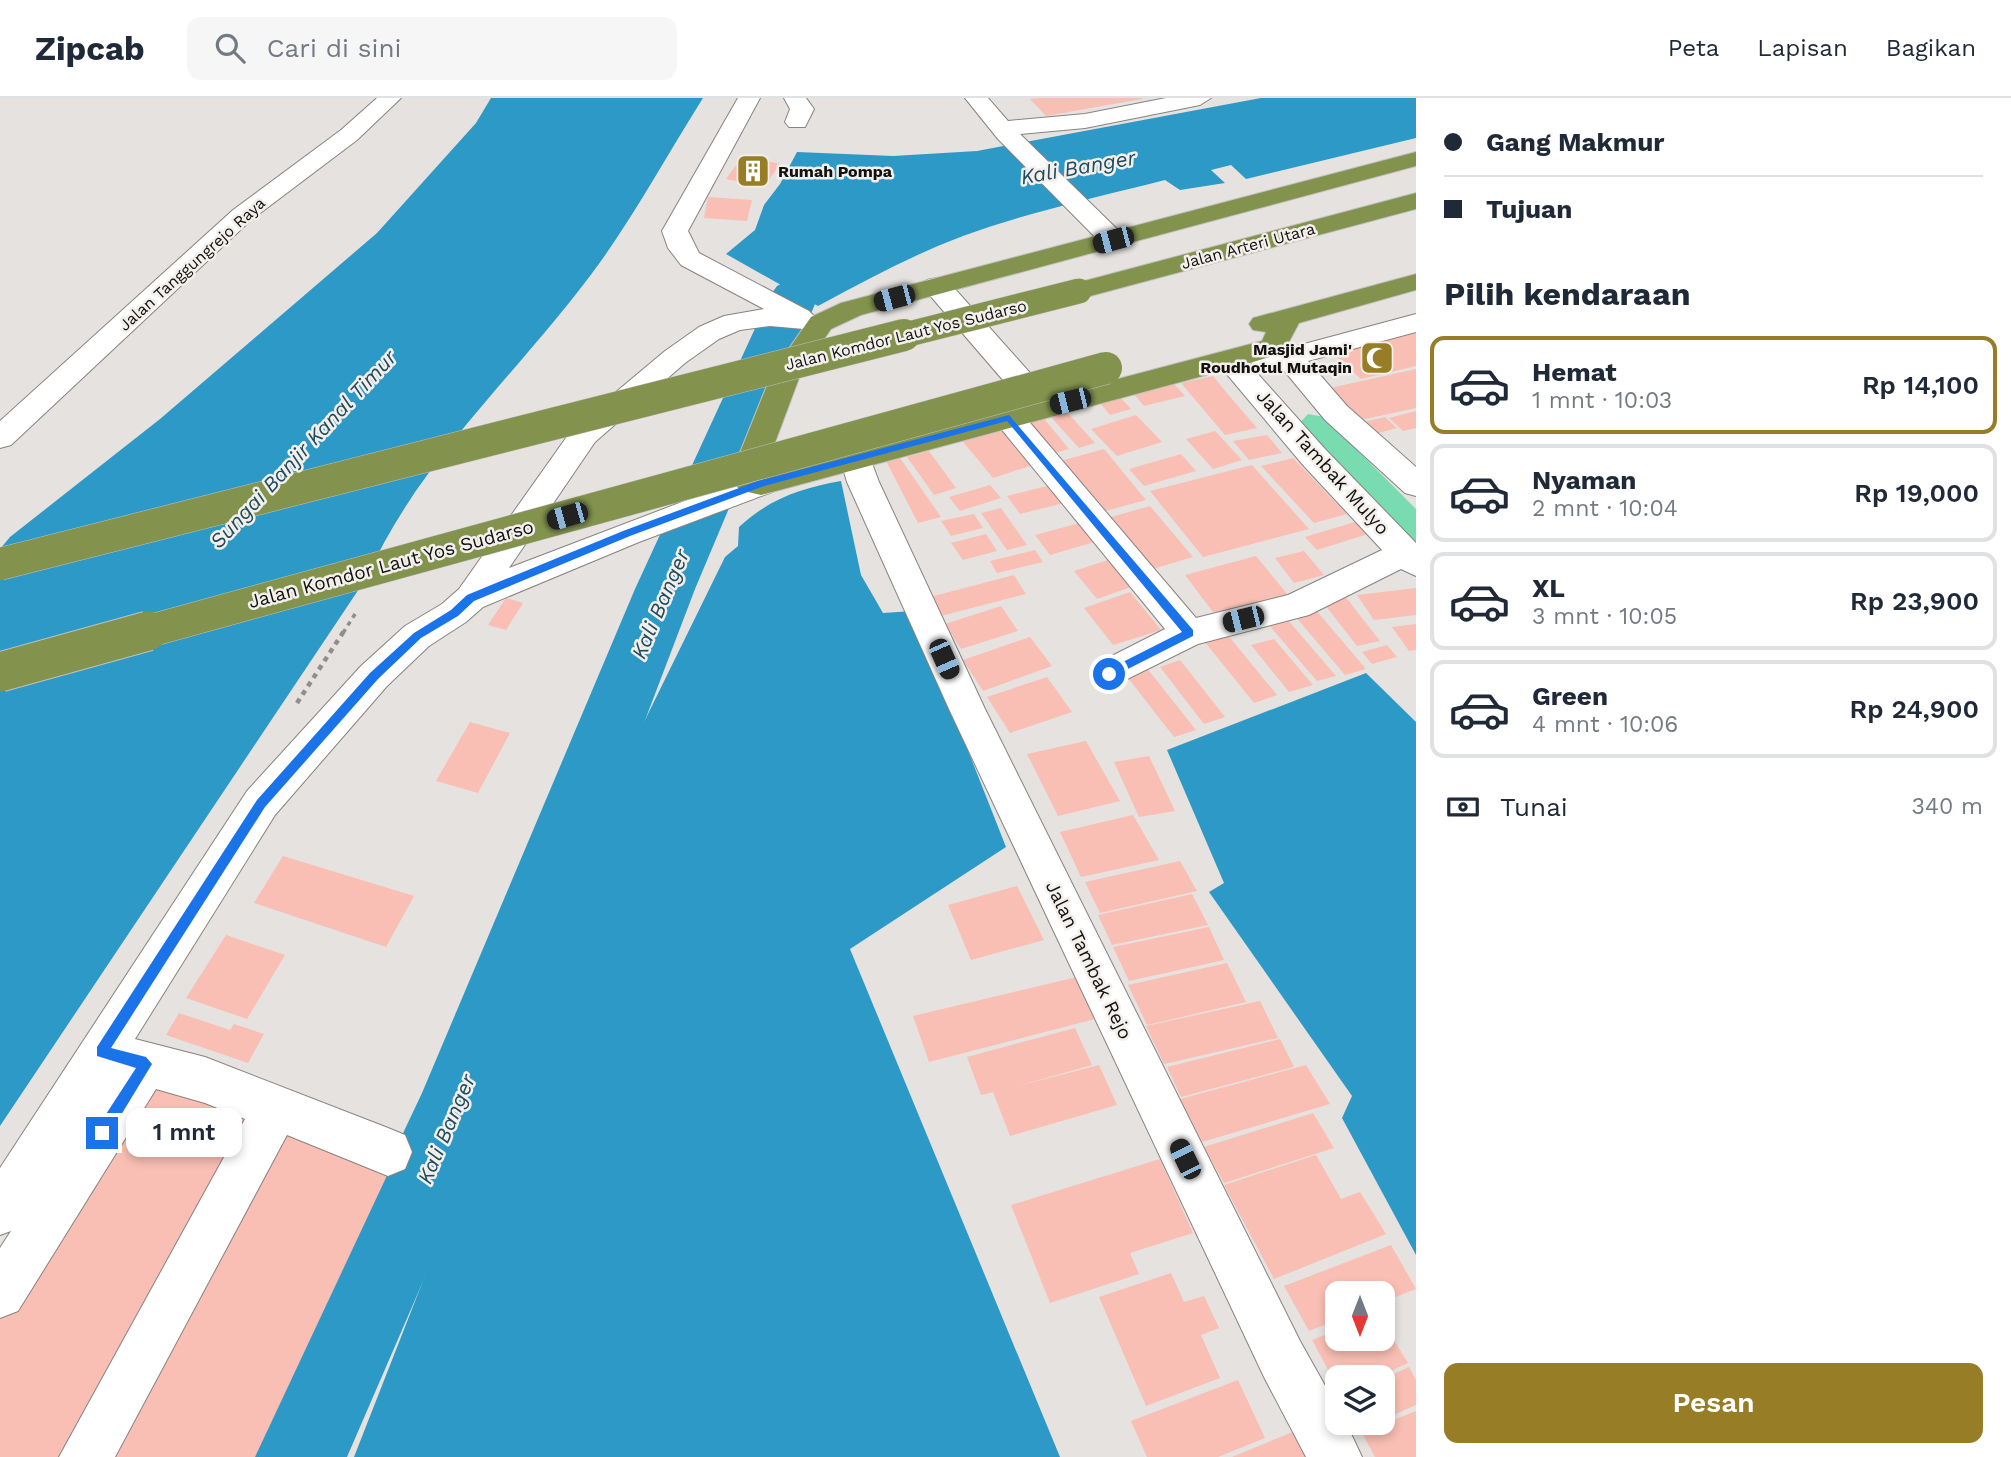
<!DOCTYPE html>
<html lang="id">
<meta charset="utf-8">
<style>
body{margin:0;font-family:"Work Sans",sans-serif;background:#f6f6f7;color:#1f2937;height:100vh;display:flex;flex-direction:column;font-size:26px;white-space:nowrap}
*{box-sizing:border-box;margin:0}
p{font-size:23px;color:#747a83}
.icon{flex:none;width:38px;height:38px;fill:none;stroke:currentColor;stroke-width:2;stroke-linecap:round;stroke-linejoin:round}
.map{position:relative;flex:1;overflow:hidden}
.drawer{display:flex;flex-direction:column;background:#fff;width:595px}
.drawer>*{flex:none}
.top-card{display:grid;align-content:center;height:154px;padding:0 28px;background:#fff}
.needle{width:46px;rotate:180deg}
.controls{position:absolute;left:1325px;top:1183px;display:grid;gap:14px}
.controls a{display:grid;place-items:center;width:70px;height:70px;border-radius:14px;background:#fff;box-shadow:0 4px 10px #0003;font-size:35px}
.end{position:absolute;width:32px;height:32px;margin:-16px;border:9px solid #1a73e8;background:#fff;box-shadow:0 0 0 4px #fff}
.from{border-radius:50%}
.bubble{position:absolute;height:49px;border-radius:14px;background:#fff;box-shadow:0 4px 10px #0003;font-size:23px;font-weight:600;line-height:49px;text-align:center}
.car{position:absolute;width:21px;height:42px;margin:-21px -10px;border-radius:9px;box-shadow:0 0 5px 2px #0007;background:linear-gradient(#222 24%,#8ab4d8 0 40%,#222 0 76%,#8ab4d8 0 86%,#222 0)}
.top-card b{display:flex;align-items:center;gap:24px;height:66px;font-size:26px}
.top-card b+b{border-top:2px solid #e0e1e3}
.top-card i{width:18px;height:18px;background:#1f2937}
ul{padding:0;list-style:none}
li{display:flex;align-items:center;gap:21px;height:98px;margin:0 14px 10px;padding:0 14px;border:4px solid #e0e1e3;border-radius:14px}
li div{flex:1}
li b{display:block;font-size:26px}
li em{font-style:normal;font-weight:600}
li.active{border-color:#977e26}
li>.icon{width:63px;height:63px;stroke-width:1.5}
h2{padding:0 28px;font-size:32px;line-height:84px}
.pay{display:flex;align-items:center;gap:18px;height:77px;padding:0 28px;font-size:26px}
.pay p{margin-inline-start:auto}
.action{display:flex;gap:14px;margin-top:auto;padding:14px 28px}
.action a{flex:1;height:80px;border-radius:14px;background:#977e26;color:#fff;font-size:28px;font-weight:600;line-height:80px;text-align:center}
header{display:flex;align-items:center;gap:42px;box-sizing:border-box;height:98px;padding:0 35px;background:#fff;border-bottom:2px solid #e0e1e3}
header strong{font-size:33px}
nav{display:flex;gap:38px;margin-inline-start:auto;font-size:24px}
.search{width:490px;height:63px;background:#f6f6f7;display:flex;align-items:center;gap:18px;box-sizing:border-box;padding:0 24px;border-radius:14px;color:#747a83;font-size:26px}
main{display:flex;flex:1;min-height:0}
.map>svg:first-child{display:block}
.green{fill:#79dbb0}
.water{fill:#2d99c6}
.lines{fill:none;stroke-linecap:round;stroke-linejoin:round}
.river{fill:#2d99c6;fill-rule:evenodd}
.building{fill:#f9bfb4}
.minor-casing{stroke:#868381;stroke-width:2}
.highway-casing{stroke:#c1c1c1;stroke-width:2}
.path-far1{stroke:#908d8b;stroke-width:3.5;stroke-dasharray:4.5 4.5;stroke-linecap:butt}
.path{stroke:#908d8b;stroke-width:4.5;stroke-dasharray:5 5;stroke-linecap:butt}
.minor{fill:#fff;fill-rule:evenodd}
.highway{fill:#83934e;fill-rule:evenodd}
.highway-bridge-far2-casing{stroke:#c1c1c1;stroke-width:26;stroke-linecap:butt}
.highway-bridge-far1-casing{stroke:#c1c1c1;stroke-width:33;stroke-linecap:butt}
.highway-bridge-casing{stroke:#c1c1c1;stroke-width:41;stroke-linecap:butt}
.highway-bridge-far2{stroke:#83934e;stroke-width:25}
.highway-bridge-far1{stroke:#83934e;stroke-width:32}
.highway-bridge{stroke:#83934e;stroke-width:39}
.route{fill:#1a73e8}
.labels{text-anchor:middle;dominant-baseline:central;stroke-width:5;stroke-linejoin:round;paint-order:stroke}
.far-poi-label{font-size:16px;font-weight:bold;fill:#121110;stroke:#f3f0ec;text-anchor:start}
.far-street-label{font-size:16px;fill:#121110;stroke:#f3f0ec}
.street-label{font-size:19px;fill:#121110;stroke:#f3f0ec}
.water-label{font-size:21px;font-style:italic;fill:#204b5f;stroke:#f3f0ec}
</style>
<header>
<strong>Zipcab</strong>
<div class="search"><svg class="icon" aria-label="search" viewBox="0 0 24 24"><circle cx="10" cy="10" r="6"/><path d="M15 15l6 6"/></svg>Cari di sini</div>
<nav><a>Peta</a><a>Lapisan</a><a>Bagikan</a></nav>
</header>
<main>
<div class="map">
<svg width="1416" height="1359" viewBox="0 0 1416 1359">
<rect width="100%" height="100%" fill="#e6e2df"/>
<path class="green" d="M1308,316L1324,319L1416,411V451L1298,327Z"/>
<g class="water">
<path d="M491,0H703C669,54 638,111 601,163C525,269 421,358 367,479L0,1028V451L10,439L160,321L377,135L476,25Z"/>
<path d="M1261,0H1416V40L1246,81L1231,67L1211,72L1225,85L1180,92L1165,82C1098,99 1029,114 963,138C912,157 865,183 818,208L726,156L755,132L764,107L780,86L797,54L893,58L977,53Z"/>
<path d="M841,383L861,477L883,515L913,513L1006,749L850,851L1060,1359H354L557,841L619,675L725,459L738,448L739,429C769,401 801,390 841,383Z"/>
<path d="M1366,575L1416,624V1157L1342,1020L1352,998L1209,794L1224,785L1167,652Z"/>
</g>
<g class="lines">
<path class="river" d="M880,137L896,141L903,151L896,161L815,206L695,491L492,1024L347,1359H250L422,995L635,491L770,198L777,188L864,141Z"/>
</g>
<g class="building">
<path d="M1038,0H1142V1L1046,18L1030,1Z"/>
<path d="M743,58L780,66L764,89L726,81Z"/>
<path d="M708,99L752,102L747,123L704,120Z"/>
<path d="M1416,230V268L1361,281L1329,252Z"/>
<path d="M1416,271V310L1361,322L1330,290Z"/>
<path d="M1213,278L1226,294L1257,330L1225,337L1181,285Z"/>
<path d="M1173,285L1185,298L1144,308L1133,295Z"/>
<path d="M1119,298L1131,311L1110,317L1099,304Z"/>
<path d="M1065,312L1095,345L1079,350L1049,317Z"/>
<path d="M1416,313V330L1403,333L1389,320Z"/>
<path d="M1041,317L1069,351L1047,357L1020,323Z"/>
<path d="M1136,317L1162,344L1117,358L1091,331Z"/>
<path d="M1385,319L1397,330L1375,336L1364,324Z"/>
<path d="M1002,327L1036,366L993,380L960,340Z"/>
<path d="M1215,333L1242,362L1213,371L1186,341Z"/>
<path d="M1267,337L1282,355L1249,362L1233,343Z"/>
<path d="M1104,351L1146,402L1098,415L1057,364Z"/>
<path d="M929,353L956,390L934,397L907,359Z"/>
<path d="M1181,356L1196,373L1144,388L1129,371Z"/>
<path d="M884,359L900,360L941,419L918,425Z"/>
<path d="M1293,360L1347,416L1314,425L1261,368Z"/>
<path d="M1252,367L1309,431L1203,459L1150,393Z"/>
<path d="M990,387L1001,400L960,413L949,399Z"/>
<path d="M1051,387L1064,405L1020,416L1007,398Z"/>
<path d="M1150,408L1193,459L1146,473L1104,421Z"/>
<path d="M1001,410L1027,447L1007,452L981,415Z"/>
<path d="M974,416L983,430L951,438L941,423Z"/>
<path d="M1083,424L1098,443L1050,457L1035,437Z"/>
<path d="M1355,424L1368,436L1317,452L1305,439Z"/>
<path d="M986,436L997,453L963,462L951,445Z"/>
<path d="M1035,452L1043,464L997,475L990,463Z"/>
<path d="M1304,453L1324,477L1294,485L1275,460Z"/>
<path d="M1256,458L1292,502L1219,522L1185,477Z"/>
<path d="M1111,461L1134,488L1097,501L1074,473Z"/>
<path d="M1014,477L1026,496L941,518L930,499Z"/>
<path d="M1416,490V517L1374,522L1357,497Z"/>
<path d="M1130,494L1161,532L1113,547L1084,510Z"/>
<path d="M1344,497L1380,543L1357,548L1321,502Z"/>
<path d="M506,500L523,505L506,532L488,527Z"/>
<path d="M1001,508L1018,533L961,551L945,526Z"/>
<path d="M1315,511L1366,571L1345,577L1294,517Z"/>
<path d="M1288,522L1336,578L1317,583L1269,527Z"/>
<path d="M1416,526V552L1409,553L1392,529Z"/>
<path d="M1223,531L1277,597L1254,605L1200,538Z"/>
<path d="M1030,539L1052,568L983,593L963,562Z"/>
<path d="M1274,541L1313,587L1289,594L1251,547Z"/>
<path d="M1387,547L1397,559L1372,566L1362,554Z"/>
<path d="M1180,562L1225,619L1204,626L1160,569Z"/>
<path d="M1146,569L1196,632L1174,639L1125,576Z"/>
<path d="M1047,579L1072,614L1010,635L987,599Z"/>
<path d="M470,624L510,635L478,695L436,683Z"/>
<path d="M1086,643L1120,703L1058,718L1027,656Z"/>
<path d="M1149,658L1175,713L1139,719L1114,664Z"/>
<path d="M1133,717L1159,762L1081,779L1060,734Z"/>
<path d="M283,758L414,798L386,849L254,805Z"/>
<path d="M1180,763L1197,793L1100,815L1085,784Z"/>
<path d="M1017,788L1044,842L971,862L948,807Z"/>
<path d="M1192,796L1208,827L1112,847L1098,817Z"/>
<path d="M1209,829L1224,862L1129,883L1113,849Z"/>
<path d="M226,837L285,857L247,921L186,900Z"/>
<path d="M1227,865L1246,904L1147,927L1128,887Z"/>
<path d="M1081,878L1099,920L929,964L913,918Z"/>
<path d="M1260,903L1278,940L1164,966L1146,928Z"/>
<path d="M179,915L230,932L234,926L264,936L248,965L166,937Z"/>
<path d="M1075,930L1092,967L1014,989L1099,967L1117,1007L1010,1038L993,994L981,997L967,959Z"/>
<path d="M1280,941L1294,969L1181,999L1167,969Z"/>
<path d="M1306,967L1330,1006L1202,1044L1180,1001Z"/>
<path d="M151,981L253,1019L63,1359H0V1221L99,1056Z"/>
<path d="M1313,1015L1334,1050L1224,1085L1204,1049Z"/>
<path d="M280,1029L391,1069L255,1359H105Z"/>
<path d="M1316,1057L1341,1101L1360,1094L1386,1136L1274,1181L1224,1087Z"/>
<path d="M1160,1061L1193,1135L1130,1155L1139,1176L1050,1205L1011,1107Z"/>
<path d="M1391,1147L1416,1191L1382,1204V1195H1337V1222L1309,1233L1284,1188Z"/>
<path d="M1171,1175L1184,1204L1204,1198L1219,1230L1201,1237L1220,1280L1146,1308L1099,1199Z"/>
<path d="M1382,1223L1408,1265L1377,1279H1337V1288L1312,1242L1337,1232V1241H1382Z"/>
<path d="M1409,1269L1416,1282V1307L1382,1322V1281Z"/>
<path d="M1238,1282L1265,1340L1218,1359H1147L1131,1323Z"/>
<path d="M1416,1313V1359H1375L1362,1335Z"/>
<path d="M1295,1333L1308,1359H1232Z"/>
</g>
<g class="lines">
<defs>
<g id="minor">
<path d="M377,0H401L357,42L251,122L11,347L0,350V323L233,112L341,32Z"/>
<path d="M738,0H760L688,133L699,155L809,213L818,222L814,228L804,231L770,228L740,232L719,241L685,265L595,344L509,470L750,378L761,375L772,378L777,386L772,394L639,444L483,509L466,524L429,548L387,588L275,717L135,941L205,959L388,1030L405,1037L412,1054L405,1071L388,1078L287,1037L115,1359H59L245,1021L205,1005L156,991L18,1213L0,1220V1150L11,1133L0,1137V1070L247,693L361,568L405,528L442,506L459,491L573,330L665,253L699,229L724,218L764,211L681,167L668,150L662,133Z"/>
<path d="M784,0H806L814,11L805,29H789L785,24L790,11Z"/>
<path d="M965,0H988L1008,23L1085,16L1166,0H1211L1200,7L1085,30L1020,36L1122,136L1126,142L1122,148H1104L998,41Z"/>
<path d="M937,180L947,182L1055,303L1059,310L1055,317L1044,320L1033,317L927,194L923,188L927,182Z"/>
<path d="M1416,216V234L1308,263L1347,308L1416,369V398L1405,395L1325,322L1282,270L1266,274L1256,272L1252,265L1256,258L1264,256L1259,249L1263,243L1273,240L1293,249Z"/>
<path d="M1230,253L1240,256L1325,351L1416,445V478L1401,471L1309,517L1198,546L1109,590L1096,586L1091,576L1096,566L1165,531L998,327L994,320L998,313L1009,310L1020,313L1196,520L1288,497L1382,452L1303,367L1220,268L1216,262L1220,256Z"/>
<path d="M856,349L867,352L879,384L985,611L1300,1243L1337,1309V1325H1346L1362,1359H1306L1264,1279L949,611L847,384L840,360L845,352Z"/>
</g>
<g id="highway">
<path d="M1416,54V68L861,217L831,231L801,275L764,374L1262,243L1266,234L1253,232L1249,226L1253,220L1416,176V192L1299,225L1283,255L1240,268L761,397L739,392L731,377L772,275L811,219L841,205Z"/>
<path d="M1416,95V111L1079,201L1069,199L1065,193L1069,187Z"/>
</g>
</defs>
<use href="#minor" class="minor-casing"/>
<use href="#highway" class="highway-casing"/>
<path class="path-far1" d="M343,535L357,513"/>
<path class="path" d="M297,605L344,533"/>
<use href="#minor" class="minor"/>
<use href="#highway" class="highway"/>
<defs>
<path id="highway-bridge-far2" d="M897,239L1079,193"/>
<g id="highway-bridge-far1">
<path d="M0,466L904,237"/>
<path d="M142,535L1106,270"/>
</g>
<path id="highway-bridge" d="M0,574L148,533"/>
</defs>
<use href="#highway-bridge-far2" class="highway-bridge-far2-casing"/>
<use href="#highway-bridge-far1" class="highway-bridge-far1-casing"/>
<use href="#highway-bridge" class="highway-bridge-casing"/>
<use href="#highway-bridge-far2" class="highway-bridge-far2"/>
<use href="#highway-bridge-far1" class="highway-bridge-far1"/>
<use href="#highway-bridge" class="highway-bridge"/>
</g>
<path class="route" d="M1009,317L1193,532V538L1112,579H1105V573L1182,534L1007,323L764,388L630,438L474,503L458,518L421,540L378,581L265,709L111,950L146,959L152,966L107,1040H97V1030L136,970L97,958V949L257,702L370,575L414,535L451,512L467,497L623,433L758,383Z"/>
<defs>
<symbol id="building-square" viewBox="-11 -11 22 22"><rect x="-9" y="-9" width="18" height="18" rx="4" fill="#977e26" stroke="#f3f0ec"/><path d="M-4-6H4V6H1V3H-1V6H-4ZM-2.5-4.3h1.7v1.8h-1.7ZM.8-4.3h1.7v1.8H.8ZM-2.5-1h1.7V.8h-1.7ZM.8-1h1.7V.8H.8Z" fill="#fff"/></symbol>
<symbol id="mosque-square" viewBox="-11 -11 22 22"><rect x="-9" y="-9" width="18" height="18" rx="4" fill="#977e26" stroke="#f3f0ec"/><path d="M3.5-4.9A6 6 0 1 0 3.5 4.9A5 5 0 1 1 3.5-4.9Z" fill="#fff"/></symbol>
</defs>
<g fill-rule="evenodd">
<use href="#building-square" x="734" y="54" width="38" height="38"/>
<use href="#mosque-square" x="1358" y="241" width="38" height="38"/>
</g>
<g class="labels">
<g class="far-poi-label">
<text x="778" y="73">Rumah Pompa</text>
<text x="1352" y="251" text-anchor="end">Masjid Jami'<tspan x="1352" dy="18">Roudhotul Mutaqin</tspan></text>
</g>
<g class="far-street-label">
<text transform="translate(1248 148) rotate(-15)">Jalan Arteri Utara</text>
<text transform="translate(192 166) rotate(-42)">Jalan Tanggungrejo Raya</text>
<text transform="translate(906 237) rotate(-14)">Jalan Komdor Laut Yos Sudarso</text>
</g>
<g class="street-label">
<text transform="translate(1323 364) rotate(48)">Jalan Tambak Mulyo</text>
<text transform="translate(391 466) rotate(-15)">Jalan Komdor Laut Yos Sudarso</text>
<text transform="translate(1089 862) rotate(64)">Jalan Tambak Rejo</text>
</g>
<g class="water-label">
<text transform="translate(1078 69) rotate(-10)">Kali Banger</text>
<text transform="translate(303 351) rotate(-47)">Sungai Banjir Kanal Timur</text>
<text transform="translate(660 506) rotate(-67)">Kali Banger</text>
<text transform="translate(446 1031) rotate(-67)">Kali Banger</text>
</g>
</g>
</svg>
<div class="controls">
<a><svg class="needle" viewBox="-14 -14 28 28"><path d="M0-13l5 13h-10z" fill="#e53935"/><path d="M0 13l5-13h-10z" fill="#747a83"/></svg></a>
<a><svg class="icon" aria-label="layers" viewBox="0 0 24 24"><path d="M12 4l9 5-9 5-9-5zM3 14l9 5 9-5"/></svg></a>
</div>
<i class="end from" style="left:1109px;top:576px"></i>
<i class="end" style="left:102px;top:1035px"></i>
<div class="bubble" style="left:126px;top:1010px;width:116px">1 mnt</div>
<i class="car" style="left:1113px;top:142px;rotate:255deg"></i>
<i class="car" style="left:894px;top:200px;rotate:255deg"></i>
<i class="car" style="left:1070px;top:303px;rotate:256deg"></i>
<i class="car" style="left:567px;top:418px;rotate:254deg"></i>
<i class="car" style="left:1243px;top:521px;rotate:256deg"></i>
<i class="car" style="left:944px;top:561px;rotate:156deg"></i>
<i class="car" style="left:1185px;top:1061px;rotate:334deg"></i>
</div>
<section class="drawer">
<div class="top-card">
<b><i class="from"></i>Gang Makmur</b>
<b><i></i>Tujuan</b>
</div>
<h2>Pilih kendaraan</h2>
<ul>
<li class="active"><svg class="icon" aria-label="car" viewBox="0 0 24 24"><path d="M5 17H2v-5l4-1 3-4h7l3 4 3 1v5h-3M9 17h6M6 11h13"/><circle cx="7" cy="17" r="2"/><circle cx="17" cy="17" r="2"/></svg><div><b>Hemat</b><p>1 mnt · 10:03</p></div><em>Rp 14,100</em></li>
<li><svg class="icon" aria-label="car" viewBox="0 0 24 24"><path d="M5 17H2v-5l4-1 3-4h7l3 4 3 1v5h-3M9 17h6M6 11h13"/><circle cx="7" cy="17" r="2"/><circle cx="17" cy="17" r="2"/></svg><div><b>Nyaman</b><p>2 mnt · 10:04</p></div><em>Rp 19,000</em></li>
<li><svg class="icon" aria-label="car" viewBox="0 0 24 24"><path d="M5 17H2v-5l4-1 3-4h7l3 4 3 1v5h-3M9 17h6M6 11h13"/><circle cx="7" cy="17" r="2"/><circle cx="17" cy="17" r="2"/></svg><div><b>XL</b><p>3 mnt · 10:05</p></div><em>Rp 23,900</em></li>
<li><svg class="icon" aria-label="car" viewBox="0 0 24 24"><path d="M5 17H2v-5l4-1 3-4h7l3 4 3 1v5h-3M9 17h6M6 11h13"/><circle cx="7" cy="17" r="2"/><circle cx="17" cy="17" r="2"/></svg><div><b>Green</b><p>4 mnt · 10:06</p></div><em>Rp 24,900</em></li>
</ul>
<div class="pay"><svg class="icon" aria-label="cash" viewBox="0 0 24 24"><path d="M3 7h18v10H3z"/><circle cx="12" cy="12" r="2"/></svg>Tunai<p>340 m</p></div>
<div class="action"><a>Pesan</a></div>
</section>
</main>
